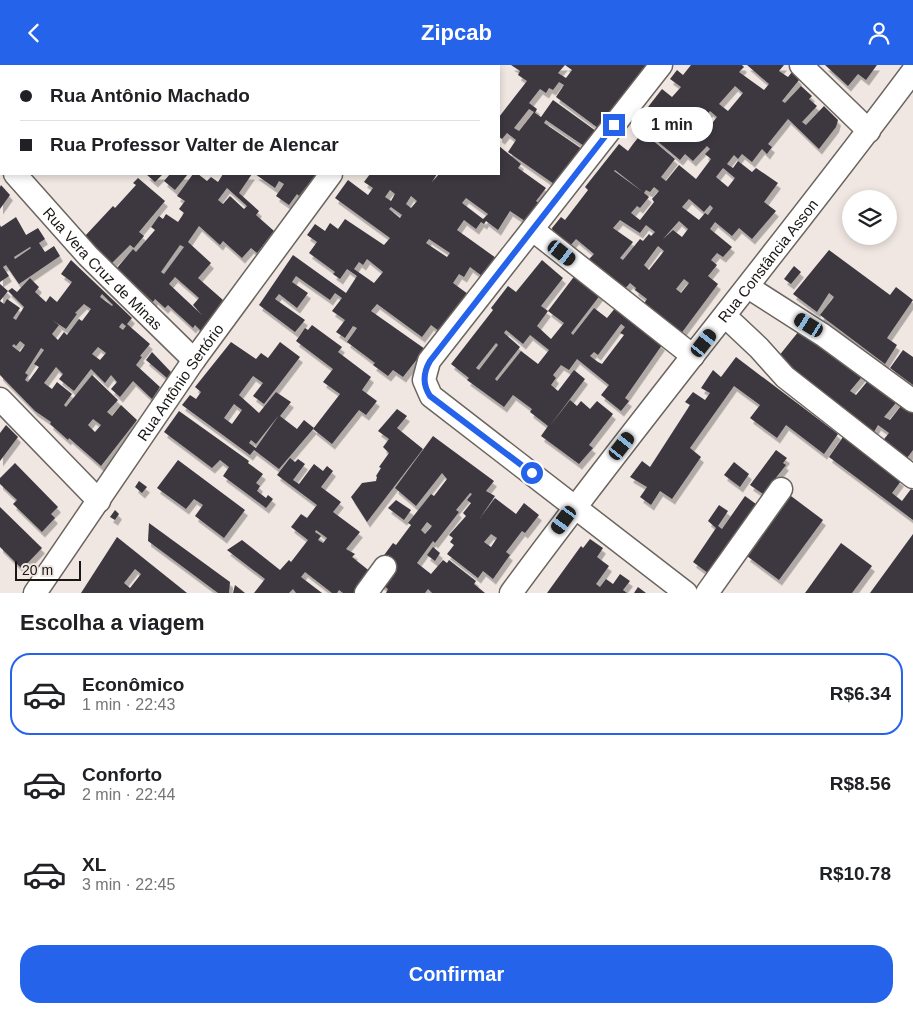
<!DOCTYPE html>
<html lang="pt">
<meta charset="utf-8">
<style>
body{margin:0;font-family:Arial,sans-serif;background:#f6f6f6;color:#202124;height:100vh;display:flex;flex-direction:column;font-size:19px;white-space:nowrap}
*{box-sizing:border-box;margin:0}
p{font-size:16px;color:#757577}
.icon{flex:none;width:28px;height:28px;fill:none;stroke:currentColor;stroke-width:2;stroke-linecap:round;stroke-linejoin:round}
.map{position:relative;height:528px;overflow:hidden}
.sheet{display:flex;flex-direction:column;background:#fff;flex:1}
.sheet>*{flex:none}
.hud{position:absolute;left:0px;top:0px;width:500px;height:110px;box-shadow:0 2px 8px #0003;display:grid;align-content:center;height:110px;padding:0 20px;background:#fff}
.buttons{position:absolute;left:842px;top:125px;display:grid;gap:10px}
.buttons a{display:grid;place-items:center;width:55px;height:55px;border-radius:50%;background:#fff;box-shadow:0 2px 8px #0003;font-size:25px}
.scale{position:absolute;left:15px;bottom:12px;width:66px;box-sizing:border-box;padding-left:5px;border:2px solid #191614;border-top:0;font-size:14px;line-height:18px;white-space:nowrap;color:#191614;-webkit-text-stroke:4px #f0e7e2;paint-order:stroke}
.end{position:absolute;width:22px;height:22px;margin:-11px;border:6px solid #2563eb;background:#fff;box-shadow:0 0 0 2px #fff}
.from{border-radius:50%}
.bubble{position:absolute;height:35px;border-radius:18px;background:#fff;box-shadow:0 2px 8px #0003;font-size:16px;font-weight:600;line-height:35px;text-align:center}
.car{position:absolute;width:15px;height:30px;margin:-15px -8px;border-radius:6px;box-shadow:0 0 4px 1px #0007;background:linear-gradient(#222 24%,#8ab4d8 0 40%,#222 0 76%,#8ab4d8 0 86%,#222 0)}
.hud b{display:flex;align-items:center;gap:18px;height:48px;font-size:19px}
.hud b+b{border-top:1px solid #e0e0e0}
.hud i{width:12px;height:12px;background:#202124}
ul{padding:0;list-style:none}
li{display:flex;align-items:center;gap:15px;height:82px;margin:0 10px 8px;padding:0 10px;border:2px solid transparent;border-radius:20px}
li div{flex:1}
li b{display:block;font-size:19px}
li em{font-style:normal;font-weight:600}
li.on{border-color:#2563eb}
li>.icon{width:45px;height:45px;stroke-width:1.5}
h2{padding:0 20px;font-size:22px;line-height:60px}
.cta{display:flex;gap:10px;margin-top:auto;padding:10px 20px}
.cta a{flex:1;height:58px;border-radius:20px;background:#2563eb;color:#fff;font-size:20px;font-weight:600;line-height:58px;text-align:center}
header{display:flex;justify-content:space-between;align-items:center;height:65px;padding:0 20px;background:#2563eb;color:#fff;font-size:22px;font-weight:600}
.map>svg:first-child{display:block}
.building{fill:#3c3940;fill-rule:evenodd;filter:url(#shadow)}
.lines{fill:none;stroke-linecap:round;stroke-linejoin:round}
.minor-casing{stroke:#6b645f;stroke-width:25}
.minor{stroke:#fff;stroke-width:22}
.route{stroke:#2563eb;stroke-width:6}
.labels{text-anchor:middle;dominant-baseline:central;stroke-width:5;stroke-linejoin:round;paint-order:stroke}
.street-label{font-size:15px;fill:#191614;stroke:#f0e7e2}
</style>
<header><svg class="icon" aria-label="back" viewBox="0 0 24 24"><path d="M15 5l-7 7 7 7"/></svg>Zipcab<svg class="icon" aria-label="person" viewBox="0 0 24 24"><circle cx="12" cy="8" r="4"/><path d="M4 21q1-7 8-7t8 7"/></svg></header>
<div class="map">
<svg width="913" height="528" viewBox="0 0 913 528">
<defs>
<filter id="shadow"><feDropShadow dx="3" dy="5.5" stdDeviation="0" flood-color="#0004"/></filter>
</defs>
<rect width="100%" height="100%" fill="#f0e7e2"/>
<g class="building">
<path d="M511,0H565L558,8L566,13L572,5L565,0H648L598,63L556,32L564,20L559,17L553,25L549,23L546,28L540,24L529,38L537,44L535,48L541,52L553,35L596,66L584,81L546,55L544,58L582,84L554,119L508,87L516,75L507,68L502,74L499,72V52L527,16L518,10L520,6ZM529,44L534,47L519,66L514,63Z"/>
<path d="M691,0H742L744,2L739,7L764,25L769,19L747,0H784L779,6L788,12L792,7L799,15L782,36L785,38L801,21L812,31L809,34L817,41L802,57L806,60L824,41L838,55L836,62L819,84L788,54L768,79L772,82L767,89L762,84L752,97L742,89L738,94L734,90L727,99L733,103L738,96L752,107L756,103L778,118L764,137L776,146L752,174L739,163L732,171L715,157L710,164L732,182L723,192L717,188L711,195L717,200L708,211L718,219L680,270L643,240L647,234L635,225L636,223L630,218L623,226L605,211L608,209L598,201L596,204L587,196L594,189L576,174L570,181L553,168L552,163L561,152L565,155L588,125L585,122L619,79L628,86L633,79L642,68L634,60L662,24L672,32L681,22L670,14L677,5L683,10ZM735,21L743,28L728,46L719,39ZM710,46L717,52L709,62L702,56ZM657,52L679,69L684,64L691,69L687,75L683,73ZM645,66L680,95L685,89L693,96L707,81L710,84L705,89L711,94L696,114L679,100L666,116L661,112L675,94L644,68ZM723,103L735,113L728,122L716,112ZM615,105L643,127L614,106ZM654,122L659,126L652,134L654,137L640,155L631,148L637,141L640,143L649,132L644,128L646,125L650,127ZM689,134L704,147L710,140L713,143L708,150L705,148L699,155L682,142ZM620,155L640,168L646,160L655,167L651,171L649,169L643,176L640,174L623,195L620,193L633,177L613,163ZM679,156L688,164L682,172L673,165L663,174ZM658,181L664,186L649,205L644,200ZM684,214L689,218L681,228L676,224Z"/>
<path d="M825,0H877L866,15L858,9L848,21Z"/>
<path d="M499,81L521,99L518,103L546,123L536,136L539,138L525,156L510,146L498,165L486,156L484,159L481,157L476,164L464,155L457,165L496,193L482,211L470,202L464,212L459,209L453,218L468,229L439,266L431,260L422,272L377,239L371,246L425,284L403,312L393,305L388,311L373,300L375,298L347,277L357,263L353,261L345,273L336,267L345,255L332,246L342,233L335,228L330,235L296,211L292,217L308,228L297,243L279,229L275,234L305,255L295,267L259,240L293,190L346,228L357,211L347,204L340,214L333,209L335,207L309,188L317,177L307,170L315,159L325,166L330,158L338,164L345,154L384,180L390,173L335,133L348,115L368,130L373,123L364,117L370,109H437L432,117L439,109H499ZM390,125L395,129L391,136L385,132ZM411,131L417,136L411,143L406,139ZM466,133L488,149L483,154L462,138ZM391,142L402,150L400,153L389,144ZM429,174L450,188L447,192L426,178ZM367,194L383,207L374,218L354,204L359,197L363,200Z"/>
<path d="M146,109H163L155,117Z"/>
<path d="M170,109H188L175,125L164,116Z"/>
<path d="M193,109H198L207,116L211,112L218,117L223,109H252L239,128L259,146L256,150L274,166L257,188L251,183L242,193L223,176L220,180L199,161L188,177L211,198L198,213L223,235L201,266L195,260L193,263L168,240L165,243L155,234L153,237L117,203L133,184L136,187L155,165L151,162L159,151L163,154L166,149L178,157L184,148L179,144L185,136L177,131ZM227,123L247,141L244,144L230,131L223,139L218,135ZM180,180L184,182L164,209L161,207ZM175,212L199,233L193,240L202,250L169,219Z"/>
<path d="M255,109H316L299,131L297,129L289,140L276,131L284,119L279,116L275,123Z"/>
<path d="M138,113L165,136L139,167L144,171L134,183L130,180L112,198L85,171L113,141L115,143L136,120L133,118Z"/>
<path d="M1,120L10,130L0,144V122Z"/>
<path d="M16,152L26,170L38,163L45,174L39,178L45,187L54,181L60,191L19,219L6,200L3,202L9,211L0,217V160L1,162ZM30,182L31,183L15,194L14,192Z"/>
<path d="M829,185L890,230L896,222L913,235L887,273L897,280L885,299L820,250L834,232L829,228L817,247L793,229Z"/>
<path d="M71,195L132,253L127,259L150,279L140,291L142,292L136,300L160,322L152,334L133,316L120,332L111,324L117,317L111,310L105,318L91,304L74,326L59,314L63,309L56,302L44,318L52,324L57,317L72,329L64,340L66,342L92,310L118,335L107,347L112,351L121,340L137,355L101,401L69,373L68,375L50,359L51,357L35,346L0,310V219L8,226L0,236L4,239L7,234L20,243L13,253L16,255L24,242L8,226L12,223L17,227L30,213L39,222L35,227L46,237L50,231L57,237L72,217L61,209ZM102,229L113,240L112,241L100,232ZM84,239L91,244L82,256L79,254L67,270L64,267L58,275L52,269L59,260L52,255L66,264L77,249L75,248ZM122,258L126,261L123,265L119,262ZM20,276L25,280L20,287L12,281L14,279L16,281ZM98,282L106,288L100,295L92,289ZM41,283L44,285L34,299L39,302L28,317L25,315L28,310L25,308ZM93,354L101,360L95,367L88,360Z"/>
<path d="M542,195L563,213L541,241L548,246L576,209L601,229L571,268L573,270L594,243L607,253L616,242L662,280L625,333L629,336L621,346L601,330L609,320L577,294L569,305L561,300L553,310L556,313L551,320L558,326L574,305L585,314L549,362L570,335L577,341L581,336L590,344L597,336L613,349L589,380L593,383L579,399L541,371L548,361L530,347L532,344L513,330L504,342L467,315L469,313L451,299L493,245L491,243L508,221L516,227ZM548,246L564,258L551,274L537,261ZM621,259L625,262L620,268L624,270L602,299L598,297L590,291L594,287L598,290ZM506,265L523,279L530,270L549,285L538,299L521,286L497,316L495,314L520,282L504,268ZM496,278L498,280L479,305L476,303Z"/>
<path d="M794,201L801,207L791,219L784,214Z"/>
<path d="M312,260L342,282L338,287L371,312L362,325L377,336L366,350L359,345L332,379L313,364L340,329L323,317L333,304L296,276L305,263L308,265Z"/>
<path d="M803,261L866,307L850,326L856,330L871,312L900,333L884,352L890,355L904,337L913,343V385L904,397L880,379L889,368L878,360L871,372L774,297Z"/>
<path d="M231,277L256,294L261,288L268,293L280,277L300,292L264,339L253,331L263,318L253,311L239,330L259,348L276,327L291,337L280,351L297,364L304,355L314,363L279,404L254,385L250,390L182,340L190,330L196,334L201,327L195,322ZM234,339L242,345L232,359L224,353ZM279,350L256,383L249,378L251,375L256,379Z"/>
<path d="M903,285L913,292V320L890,303Z"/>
<path d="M152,287L171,307L167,313L146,295Z"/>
<path d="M736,292L838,369L824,389L786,360L777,373L750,353L760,340L734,321L690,383L701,392L672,434L660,426L651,440L640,432L647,422L630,412L642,396L650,402L690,340L685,337L693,327L705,335L710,328L701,323L713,305L721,312Z"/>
<path d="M397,344L407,351L397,363L423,384L367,457L351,432L362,418L376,416L377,412L376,411L381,403L379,402L389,388L383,382L389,374L378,366Z"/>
<path d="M179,346L249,396L248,398L263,409L256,418L260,421L257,426L266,433L268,430L273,434L266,443L223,411L229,402L220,395L212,403L164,367Z"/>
<path d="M6,360L18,372L0,396V368Z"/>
<path d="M433,371L494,416L486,426L495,431L480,453L495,433L516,449L524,438L539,450L525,468L522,466L506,487L510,490L493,514L483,506L478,513L447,489L454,480L450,477L453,473L449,470L466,451L463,448L471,438L467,435L472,429L470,428L456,445L459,447L435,478L433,476L417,498L431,509L443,495L447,498L449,495L476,516L474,519L485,528H432L428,524L425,528H386L388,524L381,519L379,497L393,478L396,480L411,460L408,458L431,429L434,431L447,414L442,408L416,441L395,423ZM427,457L432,461L425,469L421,465ZM491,469L497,473L491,482L484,477Z"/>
<path d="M843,372L901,416L892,428L902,436L911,424L913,425V455L829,392Z"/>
<path d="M776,385L787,393L783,398L786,400L763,429L750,420Z"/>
<path d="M290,393L295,397L298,394L305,399L293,415L299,419L314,399L323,406L327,401L333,406L321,422L341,437L333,447L360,467L346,484L355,489L352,492L372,508L357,528H343L339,525L337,528H332L305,507L301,512L322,528H296L293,524L289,528H254L265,514L227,485L242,475L280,505L289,495L291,497L308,475L291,462L301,449L307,453L317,440L277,410ZM316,465L327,473L323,478L318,475L321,471L315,467Z"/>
<path d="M178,395L245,445L224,473L195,451L203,440L194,434L186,444L157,423Z"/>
<path d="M734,397L749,409L740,422L724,410Z"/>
<path d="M15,398L58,442L51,449L55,453L42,467L13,439L17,435L0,419V413Z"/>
<path d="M139,416L147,422L142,428L135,422Z"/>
<path d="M745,431L756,439L708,508L693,497L716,463L708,456L719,440L728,446L718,461L722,464Z"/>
<path d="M791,431L823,455L779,515L747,491Z"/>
<path d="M396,435L411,445L404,455L388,443Z"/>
<path d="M0,442L42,483L22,504L0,482Z"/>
<path d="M115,445L119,449L115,455L110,452Z"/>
<path d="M149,458L230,517L229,528H218L148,476Z"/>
<path d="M913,469V528H870Z"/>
<path d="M117,472L187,528H81ZM135,504L141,509L130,523L124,518Z"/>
<path d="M590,474L603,483L597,492L609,501L596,519L600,522L606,514L613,519L620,509L630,516L623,525L627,528H547L581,481L583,483Z"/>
<path d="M841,478L872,501L852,528H805Z"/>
<path d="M433,482L440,488L435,496L427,490Z"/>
<path d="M235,520L245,528H233Z"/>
<path d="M638,522L646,528H634Z"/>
</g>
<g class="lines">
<defs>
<g id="minor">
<path d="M661,0L429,296L424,315L431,331L686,528"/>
<path d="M801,0L869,66"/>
<path d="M198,1L200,0"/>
<path d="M410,1L411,0"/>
<path d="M0,93L1,94"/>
<path id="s1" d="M15,109L88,191L194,295"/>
<path d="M533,165L693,291"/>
<path d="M748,222L823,270L913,336"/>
<path d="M725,251L759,283L785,312L913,412"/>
<path d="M0,334L99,436"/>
<path id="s2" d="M35,528L194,295L331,109"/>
<path d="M366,528L385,502"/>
<path id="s3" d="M511,528C641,351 782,182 913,6"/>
<path d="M707,528L781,424"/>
</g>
</defs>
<use href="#minor" class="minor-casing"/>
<use href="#minor" class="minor"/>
</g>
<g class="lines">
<path class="route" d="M532,408L430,331C422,319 423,308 430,296L614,60"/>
</g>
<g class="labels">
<g class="street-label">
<text stroke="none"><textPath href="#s3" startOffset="420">Rua Constância Asson</textPath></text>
<text stroke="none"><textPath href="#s1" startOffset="129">Rua Vera Cruz de Minas</textPath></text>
<text stroke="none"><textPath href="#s2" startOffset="256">Rua Antônio Sertório</textPath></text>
</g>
</g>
</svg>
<div class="buttons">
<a><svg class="icon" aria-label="layers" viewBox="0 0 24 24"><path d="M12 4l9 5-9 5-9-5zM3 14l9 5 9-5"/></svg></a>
</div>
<div class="scale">20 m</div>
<i class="end from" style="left:532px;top:408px"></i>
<i class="end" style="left:614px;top:60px"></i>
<div class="bubble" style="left:631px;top:42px;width:82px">1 min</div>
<i class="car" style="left:562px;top:188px;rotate:128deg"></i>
<i class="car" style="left:809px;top:260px;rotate:301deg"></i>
<i class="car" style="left:704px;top:278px;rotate:38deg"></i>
<i class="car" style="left:622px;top:381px;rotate:38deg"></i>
<i class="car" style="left:564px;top:455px;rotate:216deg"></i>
<div class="hud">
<b><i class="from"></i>Rua Antônio Machado</b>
<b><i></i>Rua Professor Valter de Alencar</b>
</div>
</div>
<section class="sheet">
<h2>Escolha a viagem</h2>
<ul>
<li class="on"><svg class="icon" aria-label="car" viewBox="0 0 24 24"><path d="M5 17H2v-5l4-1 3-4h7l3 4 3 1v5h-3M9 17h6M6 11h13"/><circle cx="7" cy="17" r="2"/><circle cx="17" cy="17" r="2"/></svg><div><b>Econômico</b><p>1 min · 22:43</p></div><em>R$6.34</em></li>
<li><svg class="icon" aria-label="car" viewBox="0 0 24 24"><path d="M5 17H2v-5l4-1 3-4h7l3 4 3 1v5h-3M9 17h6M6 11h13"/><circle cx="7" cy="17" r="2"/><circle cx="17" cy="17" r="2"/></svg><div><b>Conforto</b><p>2 min · 22:44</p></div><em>R$8.56</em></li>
<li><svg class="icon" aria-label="car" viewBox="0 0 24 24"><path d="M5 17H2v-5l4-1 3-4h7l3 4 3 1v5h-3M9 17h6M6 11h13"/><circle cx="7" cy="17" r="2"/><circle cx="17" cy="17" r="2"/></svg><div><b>XL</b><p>3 min · 22:45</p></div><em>R$10.78</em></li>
</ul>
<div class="cta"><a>Confirmar</a></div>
</section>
